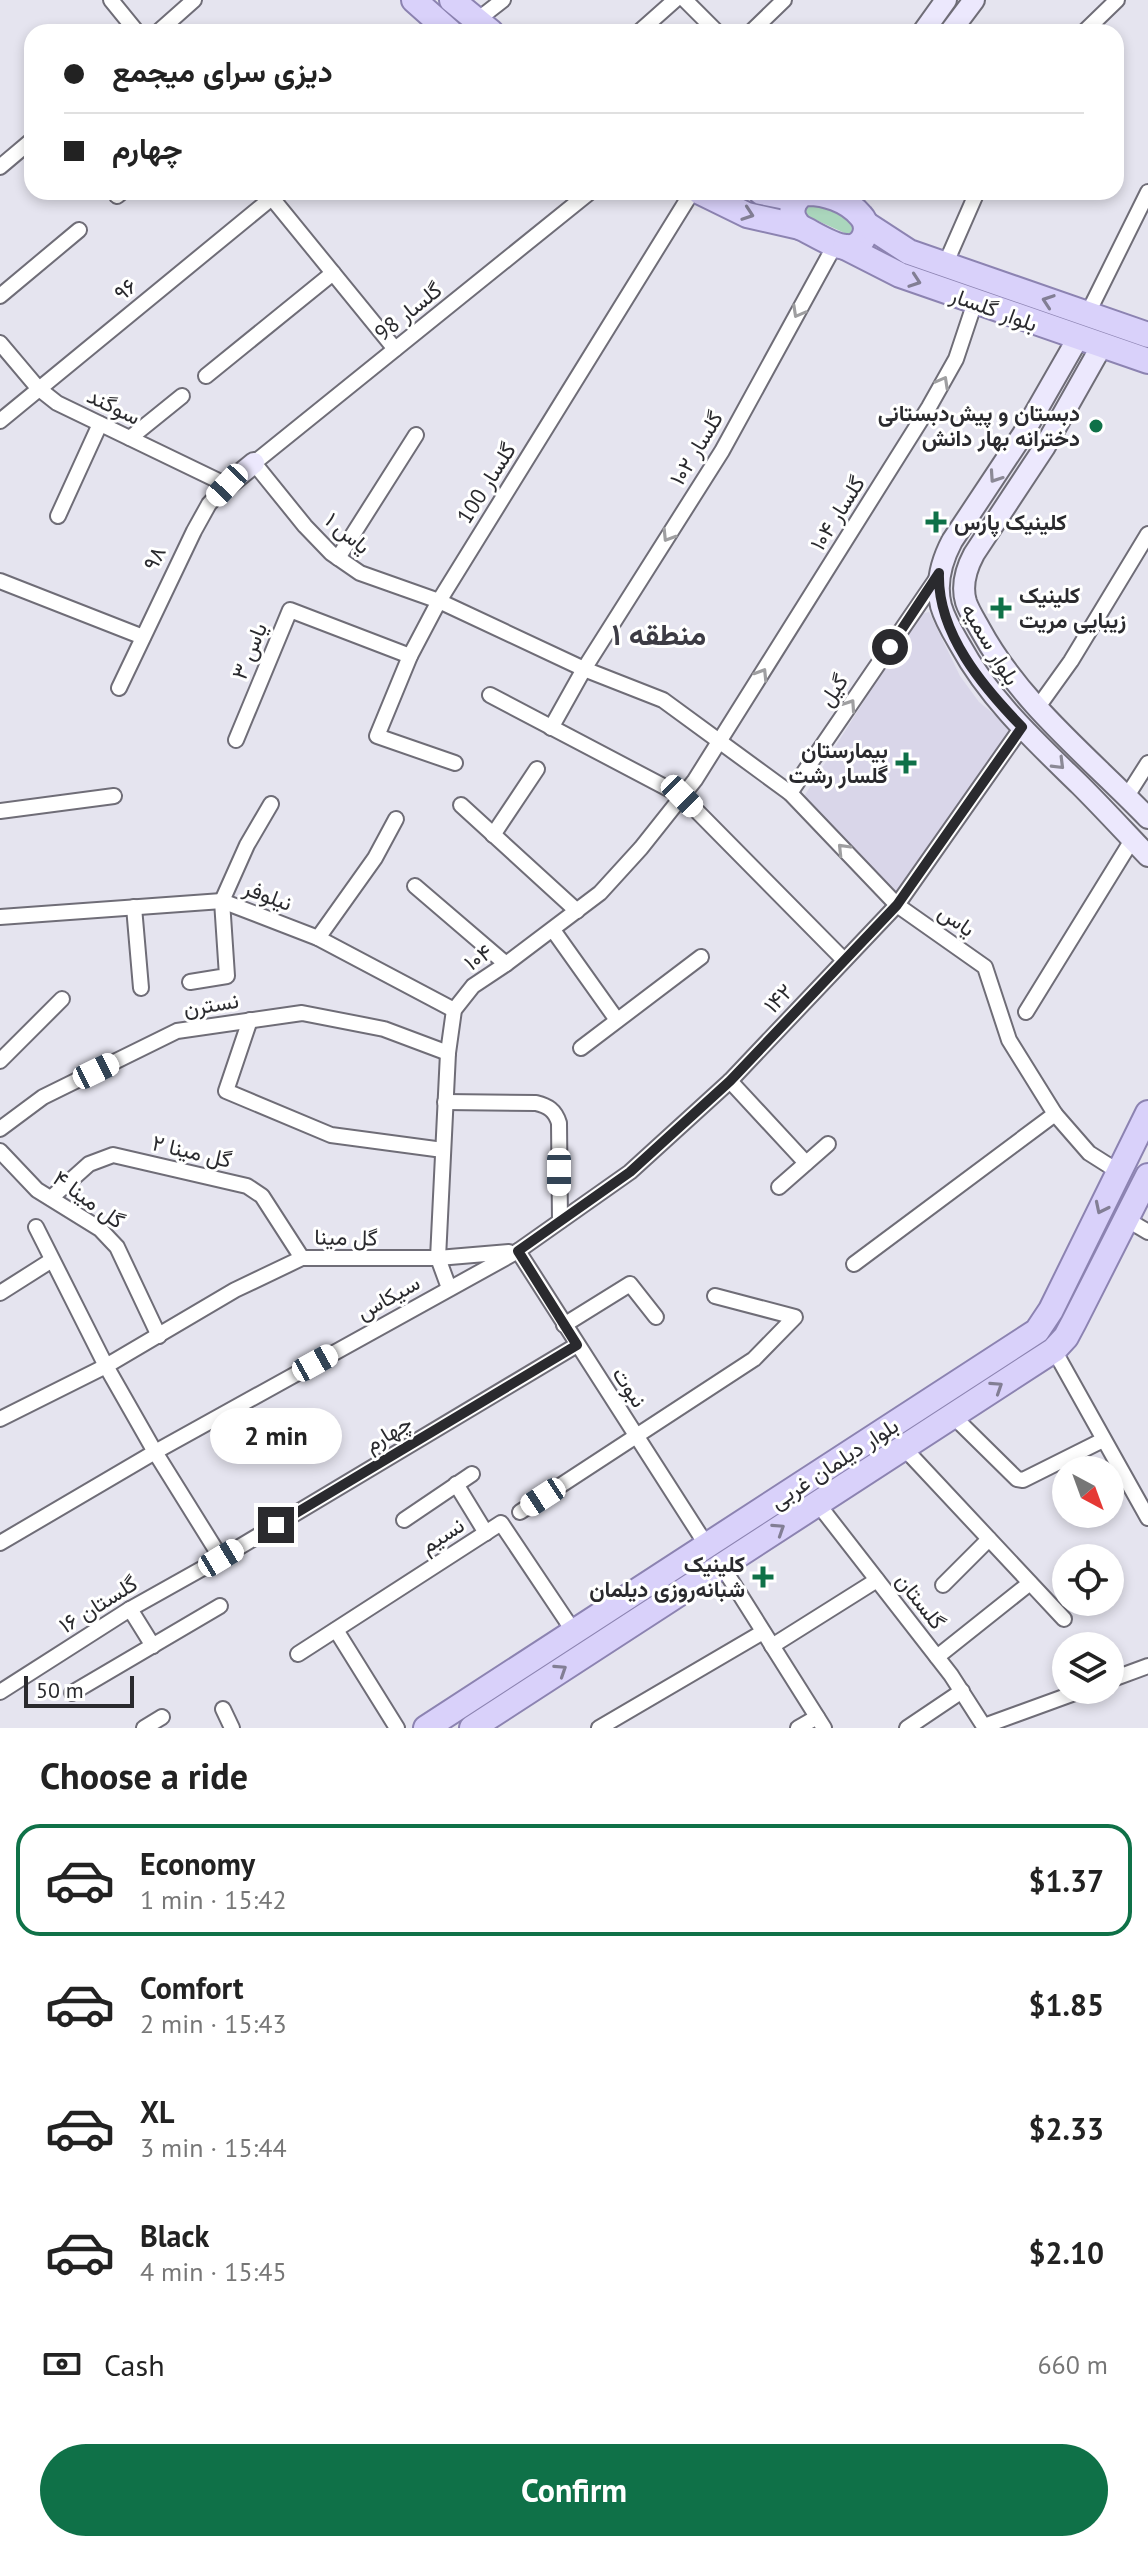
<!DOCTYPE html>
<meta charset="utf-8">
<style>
body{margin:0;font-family:"PT Sans",Vazirmatn,sans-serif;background:#f2f2f2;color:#222;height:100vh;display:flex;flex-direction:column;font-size:30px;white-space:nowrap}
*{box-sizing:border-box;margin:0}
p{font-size:26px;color:#767676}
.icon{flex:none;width:44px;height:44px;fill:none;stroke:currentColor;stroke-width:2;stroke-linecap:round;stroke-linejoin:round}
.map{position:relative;height:1728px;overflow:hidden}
.sheet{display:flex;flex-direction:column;background:#fff;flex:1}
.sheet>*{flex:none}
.guide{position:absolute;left:24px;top:24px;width:1100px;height:176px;border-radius:24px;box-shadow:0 4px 12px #0003;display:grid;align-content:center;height:176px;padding:0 40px;background:#fff}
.needle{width:52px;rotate:139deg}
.fabs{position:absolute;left:1052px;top:1456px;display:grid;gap:16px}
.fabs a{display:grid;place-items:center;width:72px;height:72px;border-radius:50%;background:#fff;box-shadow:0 4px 12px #0003;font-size:40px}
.scale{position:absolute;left:24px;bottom:20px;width:110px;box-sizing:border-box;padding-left:8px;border:4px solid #2a2a2e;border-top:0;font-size:22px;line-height:28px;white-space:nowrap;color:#2a2a2e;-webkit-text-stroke:6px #fff;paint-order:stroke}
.end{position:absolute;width:36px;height:36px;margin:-18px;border:10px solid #2a2a2e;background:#fff;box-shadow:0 0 0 4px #fff}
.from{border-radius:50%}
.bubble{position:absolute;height:56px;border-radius:28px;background:#fff;box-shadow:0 4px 12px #0003;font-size:26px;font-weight:800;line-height:56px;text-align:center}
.car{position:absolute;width:24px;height:48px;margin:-24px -12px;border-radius:10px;box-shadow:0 0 6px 2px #0007;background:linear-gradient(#fff 24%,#345 0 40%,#fff 0 76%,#345 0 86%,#fff 0)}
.guide b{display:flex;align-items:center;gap:28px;height:76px;font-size:30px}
.guide b+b{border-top:2px solid #e0e0e0}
.guide i{width:20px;height:20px;background:#222}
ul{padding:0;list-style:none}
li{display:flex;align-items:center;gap:24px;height:112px;margin:0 16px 12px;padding:0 24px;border:4px solid transparent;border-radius:24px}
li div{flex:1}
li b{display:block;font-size:30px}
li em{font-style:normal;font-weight:800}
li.current{border-color:#0f7148}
li>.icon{width:72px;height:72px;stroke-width:1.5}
h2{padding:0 40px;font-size:36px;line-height:96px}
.pay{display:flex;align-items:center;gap:20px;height:88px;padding:0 40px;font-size:30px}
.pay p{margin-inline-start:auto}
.cta{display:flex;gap:16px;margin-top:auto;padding:16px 40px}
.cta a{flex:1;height:92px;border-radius:48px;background:#0f7148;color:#fff;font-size:32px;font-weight:800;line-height:92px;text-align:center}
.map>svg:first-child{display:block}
.built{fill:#d9d6e9}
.green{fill:#aad6bc}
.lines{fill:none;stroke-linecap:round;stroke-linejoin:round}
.street-casing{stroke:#6f6d77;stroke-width:18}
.secondary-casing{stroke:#6f6d77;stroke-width:24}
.primary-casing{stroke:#8c83b1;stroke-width:28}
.street{stroke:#fff;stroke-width:14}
.secondary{stroke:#ece8fd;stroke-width:20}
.primary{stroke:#d9d1fa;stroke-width:24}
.oneway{stroke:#827e94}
.oneway2{stroke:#9f9fa1}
.oneway3{stroke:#8b8996}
.route{stroke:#2a2a2e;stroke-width:10}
.poi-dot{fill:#0f7148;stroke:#fff;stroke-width:3}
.labels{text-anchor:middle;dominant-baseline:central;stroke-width:6;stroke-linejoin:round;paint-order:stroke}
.street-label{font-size:22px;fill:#2a2a2e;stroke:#fff}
.poi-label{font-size:22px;font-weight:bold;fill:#2a2a2e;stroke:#fff;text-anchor:end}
.district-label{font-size:30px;font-weight:bold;fill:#3d3c45;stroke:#fff}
</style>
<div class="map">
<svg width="1148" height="1728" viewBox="0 0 1148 1728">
<rect width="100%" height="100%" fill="#e5e4ef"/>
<path class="built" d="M929,612L960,676L979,702L1011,728L900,899L803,798L918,615Z"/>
<path class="green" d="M809,202L837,209L856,227L853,232L847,234L807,216L804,207Z"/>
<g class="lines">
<defs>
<g id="street">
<path d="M111,0L137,32"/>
<path d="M685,0L717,32"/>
<path d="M476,21L503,0"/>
<path d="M158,32L194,0"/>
<path d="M639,32L675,0"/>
<path d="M751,32L784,0"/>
<path d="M1084,32L1117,0"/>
<path d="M0,167L32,140"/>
<path d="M267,192L395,349"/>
<path d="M590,192L254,463L305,526L331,553L360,573L439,601L584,669L663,700L790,793L897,905L985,967L1009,1040L1055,1114L1089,1153L1119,1172"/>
<path d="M117,196L122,192"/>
<path d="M945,265L977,192"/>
<path d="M0,296L79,230"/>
<path d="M1087,315L1148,192"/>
<path d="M0,343L38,388L57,403L227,485L209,504L194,531L119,688"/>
<path d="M206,376L333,273"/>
<path d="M0,421L279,192"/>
<path d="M130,438L182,396"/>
<path d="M58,516L100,424"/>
<path d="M338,558L416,435"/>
<path d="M0,581L143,637"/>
<path d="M490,695L682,796L844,960"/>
<path d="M1038,707L1071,661L1148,534"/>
<path d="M551,728L584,669L722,451L836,243"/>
<path d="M236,740L290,610L410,656"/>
<path d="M455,763L377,736L410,656L439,601L692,192"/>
<path d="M790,793L939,575"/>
<path d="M1127,796L1148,763"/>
<path d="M461,805L577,911"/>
<path d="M0,811L114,796"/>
<path d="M493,835L537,769"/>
<path d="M415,886L506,964"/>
<path d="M134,907L141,988"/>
<path d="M0,917L222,901L318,938L454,1010"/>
<path d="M553,930L617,1020"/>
<path d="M318,938L375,858L396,819"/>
<path d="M190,982L227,976L222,901L247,845L271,804"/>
<path d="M1026,1012L1132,840"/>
<path d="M250,1020L226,1091L331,1135L443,1150"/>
<path d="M581,1048L701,957"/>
<path d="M0,1061L62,999"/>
<path d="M730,1081L806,1163"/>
<path d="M445,1102L536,1103C548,1106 555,1110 559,1123L560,1221"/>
<path d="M0,1129L43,1097L177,1031L302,1013L384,1029L448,1053"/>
<path d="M0,1151L37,1190L100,1229L117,1247L159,1336"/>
<path d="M779,1187L828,1144"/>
<path d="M51,1198L89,1164L113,1155L247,1186L262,1196L302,1258"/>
<path d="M1126,1219L1148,1232"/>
<path d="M36,1227L106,1366L155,1452L221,1558"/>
<path d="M518,1251L707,1546"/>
<path d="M854,1264L1055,1114"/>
<path d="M449,1288L438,1258L448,1053L454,1010L473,986L506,964L600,893L641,848L695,780L929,407L956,359L975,302"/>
<path d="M0,1293L52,1260"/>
<path d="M564,1325L630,1284L656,1317"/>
<path d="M1054,1350L1148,1518"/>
<path d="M953,1416L1017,1479L1023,1480L1103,1440"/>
<path d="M0,1419L106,1366L235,1290L302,1258H438L509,1252"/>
<path d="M904,1448L1064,1619"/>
<path d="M456,1484L486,1533"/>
<path d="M818,1504L951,1675L985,1728"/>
<path d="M520,1512L754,1359L795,1317L715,1296"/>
<path d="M404,1520L472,1474"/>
<path d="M0,1543L155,1452L518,1251L630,1172L730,1081L897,905L1022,727"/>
<path d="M722,1566L824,1728"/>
<path d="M943,1585L989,1539"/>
<path d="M130,1609L153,1646"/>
<path d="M336,1630L397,1728"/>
<path d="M772,1646L877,1580"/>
<path d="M298,1654L501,1523L574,1632"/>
<path d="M937,1657L1030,1583"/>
<path d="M1110,1680L1148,1666"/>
<path d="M0,1692L130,1609L221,1558L577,1345"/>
<path d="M72,1693L220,1606"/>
<path d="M223,1709L232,1728"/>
<path d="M984,1726L1083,1690"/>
<path d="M144,1728L162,1717"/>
<path d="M599,1728L763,1632"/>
<path d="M798,1728L817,1717"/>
<path d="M907,1728L962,1691"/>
</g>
<g id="secondary">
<path d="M923,32L946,0"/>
<path d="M950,32L974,0"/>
<path d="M1078,338L1023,434L952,541C941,562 935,583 941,606C945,620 953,633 960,645C990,700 1035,741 1080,785C1103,808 1125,832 1148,856"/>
<path d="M1101,347L1044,448L974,554C966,569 961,585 966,602C969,611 975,620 980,629C1020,703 1090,758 1148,818"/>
<path d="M227,485L254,463"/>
</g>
<g id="primary">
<path d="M414,0L450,32"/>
<path d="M452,0L491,32"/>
<path d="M700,192L747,215L800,227"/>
<path d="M761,192L796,199"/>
<path d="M804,193C824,192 848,200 861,216C872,228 863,249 846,247C832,246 813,233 800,227C788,215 791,202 804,193Z"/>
<path d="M866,224L909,252L1148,335"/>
<path d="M845,247L900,275L1148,361"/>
<path d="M426,1728L1037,1331L1051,1310L1148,1113"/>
<path d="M472,1728L1054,1350L1066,1337L1074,1322L1148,1176"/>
</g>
</defs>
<use href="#street" class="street-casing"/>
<use href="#secondary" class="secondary-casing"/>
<use href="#primary" class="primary-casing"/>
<use href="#street" class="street"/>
<use href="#secondary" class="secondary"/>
<use href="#primary" class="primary"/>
</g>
<defs><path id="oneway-chevron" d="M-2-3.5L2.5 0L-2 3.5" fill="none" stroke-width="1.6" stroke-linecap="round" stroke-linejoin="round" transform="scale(2)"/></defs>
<g class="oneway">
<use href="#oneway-chevron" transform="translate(748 214) rotate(19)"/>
<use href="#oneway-chevron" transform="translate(915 281) rotate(19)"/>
<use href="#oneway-chevron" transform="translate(1048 301) rotate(-161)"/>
<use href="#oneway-chevron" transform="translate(1101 1208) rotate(116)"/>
<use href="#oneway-chevron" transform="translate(997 1387) rotate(-33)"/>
<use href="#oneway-chevron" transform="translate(779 1529) rotate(-33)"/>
<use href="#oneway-chevron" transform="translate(561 1670) rotate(-33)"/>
</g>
<g class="oneway2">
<use href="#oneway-chevron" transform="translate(798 312) rotate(119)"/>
<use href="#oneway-chevron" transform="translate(943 382) rotate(-61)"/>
<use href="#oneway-chevron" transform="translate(668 536) rotate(122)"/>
<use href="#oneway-chevron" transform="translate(762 674) rotate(-58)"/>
<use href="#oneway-chevron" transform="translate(850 705) rotate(-56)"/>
<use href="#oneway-chevron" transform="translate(843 849) rotate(-134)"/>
</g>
<g class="oneway3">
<use href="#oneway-chevron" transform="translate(995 477) rotate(124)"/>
<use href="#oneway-chevron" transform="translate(1059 764) rotate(45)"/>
</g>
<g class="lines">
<path class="route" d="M276,1525L577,1345L518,1251L630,1172L730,1081L897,905L1022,727C983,687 937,633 939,573L890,647"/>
</g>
<g class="poi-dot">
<circle cx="1096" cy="426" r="8"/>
<path d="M932 510h8v8h8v8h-8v8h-8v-8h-8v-8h8z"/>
<path d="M997 596h8v8h8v8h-8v8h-8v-8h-8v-8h8z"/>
<path d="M902 751h8v8h8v8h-8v8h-8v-8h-8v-8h8z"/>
<path d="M759 1565h8v8h8v8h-8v8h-8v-8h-8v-8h8z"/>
</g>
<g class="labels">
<g class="street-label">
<text transform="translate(125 289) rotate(-39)">۹۶</text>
<text transform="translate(994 309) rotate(20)">بلوار گلسار</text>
<text transform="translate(408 311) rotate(-39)">گلسار 98</text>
<text transform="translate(114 406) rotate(26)">سوگند</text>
<text transform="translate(696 448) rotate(-59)">گلسار ۱۰۲</text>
<text transform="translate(486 483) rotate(-58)">گلسار 100</text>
<text transform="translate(837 513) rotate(-58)">گلسار ۱۰۴</text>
<text transform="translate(348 533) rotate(40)">یاس ۱</text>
<text transform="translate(154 558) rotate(-64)">۹۸</text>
<text transform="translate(991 644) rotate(59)">بلوار سمیه</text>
<text transform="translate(249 651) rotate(-68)">یاس ۳</text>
<text transform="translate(833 690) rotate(-56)">گیل</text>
<text transform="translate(268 895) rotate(21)">نیلوفر</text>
<text transform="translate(957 920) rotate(35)">یاس</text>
<text transform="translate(478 957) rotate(-35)">۱۰۴</text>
<text transform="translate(778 998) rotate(-46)">۱۴۲</text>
<text transform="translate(211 1004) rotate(-9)">نسترن</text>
<text transform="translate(192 1151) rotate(13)">گل مینا ۲</text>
<text transform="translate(89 1199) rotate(36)">گل مینا ۴</text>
<text transform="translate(346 1237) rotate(1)">گل مینا</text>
<text transform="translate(388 1297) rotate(-29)">سیکاس</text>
<text transform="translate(630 1387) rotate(57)">نبوت</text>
<text transform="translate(388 1433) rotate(-31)">چهارم</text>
<text transform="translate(834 1463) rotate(-33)">بلوار دیلمان غربی</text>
<text transform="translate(442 1535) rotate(-33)">نسیم</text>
<text transform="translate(921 1601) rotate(52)">گلستان</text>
<text transform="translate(98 1604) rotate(-32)">گلستان ۱۶</text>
</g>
<g class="poi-label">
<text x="1080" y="413">دبستان و پیش‌دبستانی<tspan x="1080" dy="25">دخترانه بهار دانش</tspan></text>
<text x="954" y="522" text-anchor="start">کلینیک پارس</text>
<text x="1019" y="595" text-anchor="start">کلینیک<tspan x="1019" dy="25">زیبایی مریت</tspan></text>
<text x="888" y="750">بیمارستان<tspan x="888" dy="25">گلسار رشت</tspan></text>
<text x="745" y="1564">کلینیک<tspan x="745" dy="25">شبانه‌روزی دیلمان</tspan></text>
</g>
<g class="district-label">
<text x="659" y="633">منطقه ۱</text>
</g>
</g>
</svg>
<div class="fabs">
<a><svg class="needle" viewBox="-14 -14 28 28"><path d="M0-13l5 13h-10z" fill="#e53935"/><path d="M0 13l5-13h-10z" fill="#767676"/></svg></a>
<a><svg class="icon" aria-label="locate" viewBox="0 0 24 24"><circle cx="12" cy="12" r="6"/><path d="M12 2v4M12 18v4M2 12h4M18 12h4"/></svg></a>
<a><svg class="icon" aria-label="layers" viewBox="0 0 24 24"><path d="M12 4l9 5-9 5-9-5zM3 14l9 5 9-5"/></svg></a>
</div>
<div class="scale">50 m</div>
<i class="end from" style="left:890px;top:647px"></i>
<i class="end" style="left:276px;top:1525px"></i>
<div class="bubble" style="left:210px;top:1408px;width:132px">2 min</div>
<i class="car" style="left:227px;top:485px;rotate:223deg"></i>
<i class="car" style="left:682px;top:796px;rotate:135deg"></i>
<i class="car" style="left:96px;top:1071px;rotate:64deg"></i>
<i class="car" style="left:559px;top:1172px;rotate:180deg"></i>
<i class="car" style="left:315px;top:1363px;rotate:61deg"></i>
<i class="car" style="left:543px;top:1497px;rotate:237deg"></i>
<i class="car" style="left:221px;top:1558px;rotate:59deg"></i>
<div class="guide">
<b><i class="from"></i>دیزی سرای میجمع</b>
<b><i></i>چهارم</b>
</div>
</div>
<section class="sheet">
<h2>Choose a ride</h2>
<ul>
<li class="current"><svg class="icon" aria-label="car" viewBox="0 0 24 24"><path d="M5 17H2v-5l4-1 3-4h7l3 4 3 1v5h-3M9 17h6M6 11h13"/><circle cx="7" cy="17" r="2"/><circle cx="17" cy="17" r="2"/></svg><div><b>Economy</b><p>1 min · 15:42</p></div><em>$1.37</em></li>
<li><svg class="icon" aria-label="car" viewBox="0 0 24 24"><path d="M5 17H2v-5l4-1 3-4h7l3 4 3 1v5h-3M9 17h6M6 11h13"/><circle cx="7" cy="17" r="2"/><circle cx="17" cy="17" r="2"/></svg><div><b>Comfort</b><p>2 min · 15:43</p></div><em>$1.85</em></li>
<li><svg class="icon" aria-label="car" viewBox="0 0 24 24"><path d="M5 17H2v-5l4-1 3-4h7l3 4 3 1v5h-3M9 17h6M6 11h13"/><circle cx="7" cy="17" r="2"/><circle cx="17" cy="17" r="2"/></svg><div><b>XL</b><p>3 min · 15:44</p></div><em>$2.33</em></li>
<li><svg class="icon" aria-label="car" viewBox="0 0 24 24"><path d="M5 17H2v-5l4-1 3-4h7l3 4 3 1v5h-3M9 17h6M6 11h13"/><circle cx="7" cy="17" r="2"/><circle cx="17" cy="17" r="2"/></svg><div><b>Black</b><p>4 min · 15:45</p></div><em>$2.10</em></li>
</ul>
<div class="pay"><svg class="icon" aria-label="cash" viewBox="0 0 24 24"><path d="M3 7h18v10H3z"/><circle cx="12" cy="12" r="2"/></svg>Cash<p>660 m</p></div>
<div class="cta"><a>Confirm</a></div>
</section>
